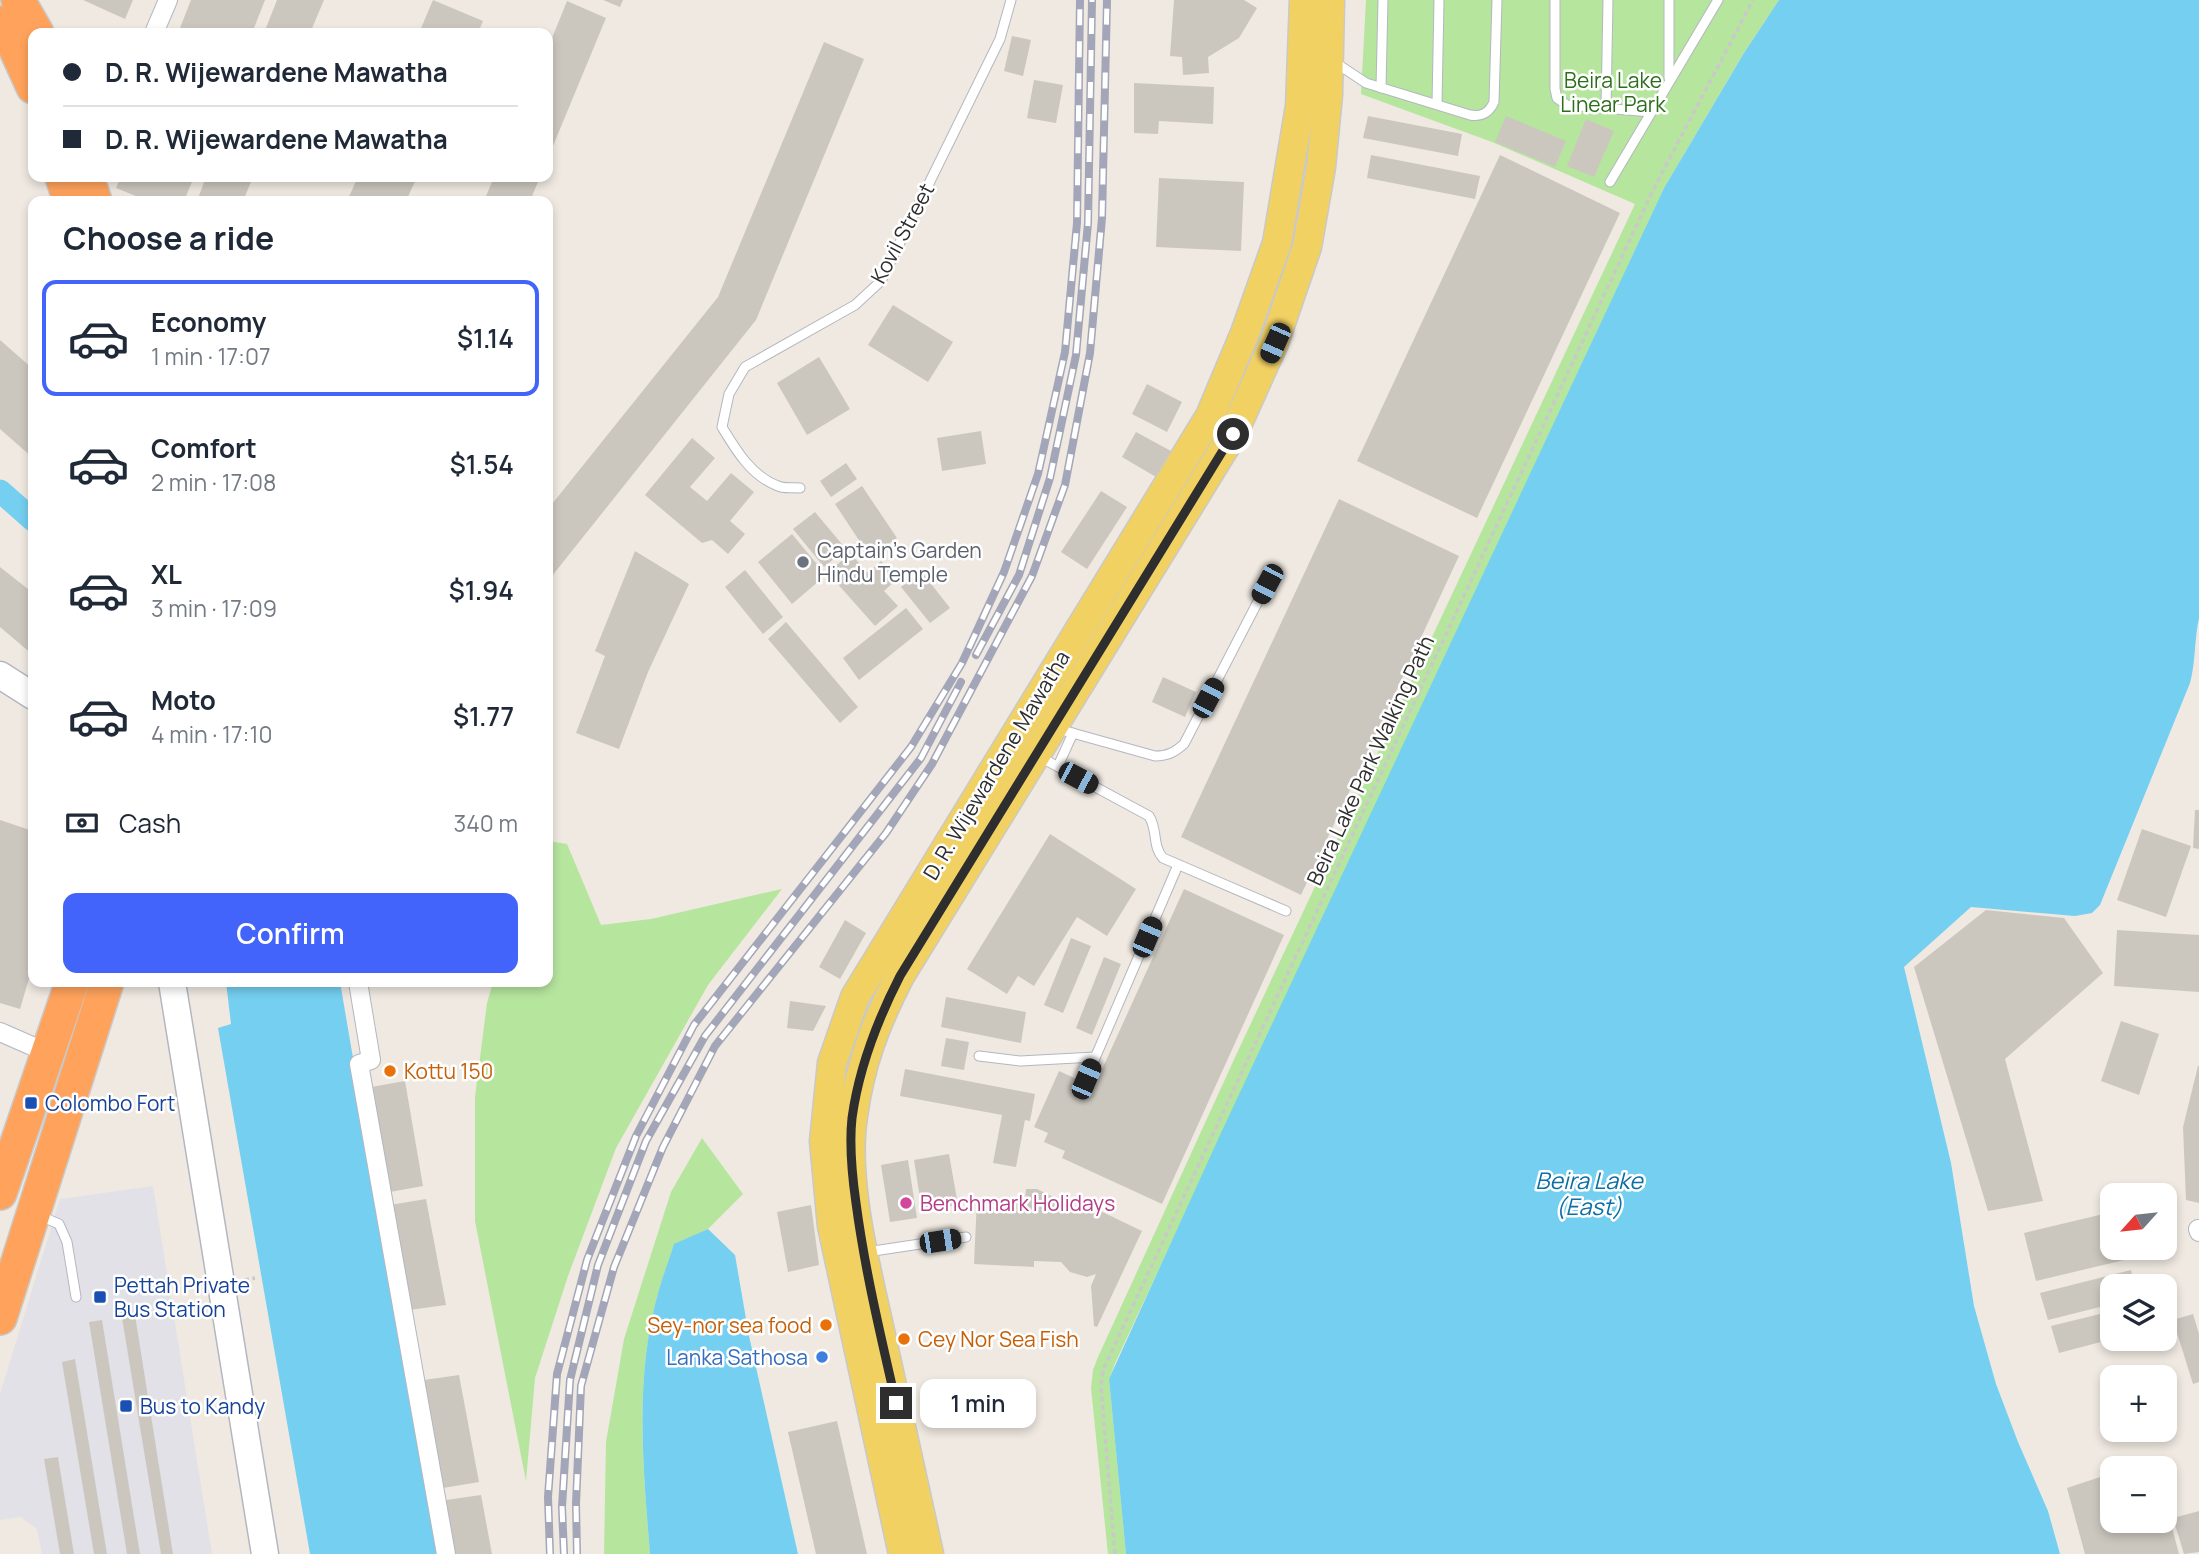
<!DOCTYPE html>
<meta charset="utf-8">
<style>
body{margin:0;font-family:Manrope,sans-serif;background:#f2f2f3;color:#1f2937;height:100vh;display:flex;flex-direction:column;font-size:26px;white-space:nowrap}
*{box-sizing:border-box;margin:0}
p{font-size:23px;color:#747a83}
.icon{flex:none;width:38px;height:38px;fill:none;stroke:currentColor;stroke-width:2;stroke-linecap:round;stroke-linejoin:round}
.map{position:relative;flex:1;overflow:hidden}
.side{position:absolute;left:28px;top:196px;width:525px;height:791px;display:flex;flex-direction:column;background:#fff;border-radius:14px;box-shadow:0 4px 10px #0003}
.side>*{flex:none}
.guide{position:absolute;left:28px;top:28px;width:525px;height:154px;border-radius:14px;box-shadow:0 4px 10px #0003;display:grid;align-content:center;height:154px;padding:0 35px;background:#fff}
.needle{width:46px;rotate:243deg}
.controls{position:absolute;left:2100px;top:1183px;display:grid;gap:14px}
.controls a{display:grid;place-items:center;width:77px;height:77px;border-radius:14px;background:#fff;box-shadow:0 4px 10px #0003;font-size:35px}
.end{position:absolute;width:32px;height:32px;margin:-16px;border:9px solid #2e2e2e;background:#fff;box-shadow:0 0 0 4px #fff}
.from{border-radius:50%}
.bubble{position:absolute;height:49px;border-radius:14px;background:#fff;box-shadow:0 4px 10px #0003;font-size:23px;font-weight:600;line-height:49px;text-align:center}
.car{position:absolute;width:21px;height:42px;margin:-21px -10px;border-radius:9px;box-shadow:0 0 5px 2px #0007;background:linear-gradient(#222 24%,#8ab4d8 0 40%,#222 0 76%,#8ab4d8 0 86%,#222 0)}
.guide b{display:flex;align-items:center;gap:24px;height:66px;font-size:26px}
.guide b+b{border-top:2px solid #e0e1e3}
.guide i{width:18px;height:18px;background:#1f2937}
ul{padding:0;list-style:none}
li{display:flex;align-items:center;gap:21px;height:116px;margin:0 14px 10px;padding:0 21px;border:4px solid transparent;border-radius:14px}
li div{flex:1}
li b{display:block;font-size:26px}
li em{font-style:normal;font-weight:600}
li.current{border-color:#4264fb}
li>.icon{width:63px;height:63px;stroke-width:1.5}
h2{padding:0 35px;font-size:32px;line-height:84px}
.pay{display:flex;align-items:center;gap:18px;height:77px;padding:0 35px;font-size:26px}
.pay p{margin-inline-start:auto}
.button{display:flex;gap:14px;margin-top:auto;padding:14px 35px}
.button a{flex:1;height:80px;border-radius:14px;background:#4264fb;color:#fff;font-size:28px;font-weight:600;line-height:80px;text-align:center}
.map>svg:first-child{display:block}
.industrial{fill:#e3e1e8}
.green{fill:#b6e59e}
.water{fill:#75cff0}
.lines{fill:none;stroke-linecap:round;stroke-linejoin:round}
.canal{stroke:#75cff0;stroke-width:23}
.building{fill:#cbc7bf}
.lane-casing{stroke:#b4b7c1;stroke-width:11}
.street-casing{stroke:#b4b7c1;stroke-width:20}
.secondary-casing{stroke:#b4b7c1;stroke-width:29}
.primary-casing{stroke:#c9c9c9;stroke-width:31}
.highway-casing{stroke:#c9c9c9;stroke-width:36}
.path{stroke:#c9c9c9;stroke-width:3.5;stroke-dasharray:5 3.5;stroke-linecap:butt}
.lane{stroke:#fff;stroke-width:9}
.street{stroke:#fff;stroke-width:18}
.secondary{stroke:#fff;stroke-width:26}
.primary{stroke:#f2d163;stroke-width:28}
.highway{stroke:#ffa35c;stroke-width:33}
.rail-casing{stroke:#a3a6b8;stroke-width:8}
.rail{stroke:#fff;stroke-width:5;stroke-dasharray:16;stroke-linecap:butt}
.route{stroke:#2e2e2e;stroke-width:9}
.worship-dot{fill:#6b7280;stroke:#fff;stroke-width:2.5}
.food-dot{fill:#e8710a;stroke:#fff;stroke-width:2.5}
.transit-dot{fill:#1a4fb4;stroke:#fff;stroke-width:2.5}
.hotel-dot{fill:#d1479c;stroke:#fff;stroke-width:2.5}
.shop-dot{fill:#3f7fe0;stroke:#fff;stroke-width:2.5}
.labels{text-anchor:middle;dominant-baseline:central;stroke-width:5;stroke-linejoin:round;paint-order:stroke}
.park-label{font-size:21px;fill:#2c6e1b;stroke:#fff}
.street-label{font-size:21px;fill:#2e2e2e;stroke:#fff}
.worship-label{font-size:21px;fill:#5b616d;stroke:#fff;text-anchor:start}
.food-label{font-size:21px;fill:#c56008;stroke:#fff;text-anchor:start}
.transit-label{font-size:21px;fill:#164399;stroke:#fff;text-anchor:start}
.hotel-label{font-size:21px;fill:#b23c85;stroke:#fff;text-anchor:start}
.shop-label{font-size:21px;fill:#366cbe;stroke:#fff;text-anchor:end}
.water-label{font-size:23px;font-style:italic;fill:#0d6fa3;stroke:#fff}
</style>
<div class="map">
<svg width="2199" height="1554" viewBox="0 0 2199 1554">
<rect width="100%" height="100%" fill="#efe9e1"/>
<path class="industrial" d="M153,1186L212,1554H42L37,1529L21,1517L0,1520V1394L60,1199Z"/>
<g class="green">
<path d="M1366,0H1779L1744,53L1664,188L1116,1361L1109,1379L1126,1554H1108L1091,1388L1093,1370L1098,1357L1237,1053L1635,204L1492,142L1361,94Z"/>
<path d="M548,841L567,844L601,925L651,919L782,889L708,985L616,1148L568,1276L535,1378L526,1481L475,1221V1097L487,1003L493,982H548Z"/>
<path d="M702,1138L743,1194L708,1229L674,1245C669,1260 663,1275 659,1291C634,1376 643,1467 650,1554H604L606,1442L624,1339L671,1192Z"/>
</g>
<g class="water">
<path d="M1779,0H2199V618C2194,640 2196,661 2190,683L2100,905L2092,913L2075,916L1971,907L1904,967L1951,1163L1974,1306L1996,1384L2018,1442L2048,1511L2060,1554H1126L1109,1379L1220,1135L1664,188L1744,53Z"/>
<path d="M226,982H340L438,1554H310L218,1028L231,1024Z"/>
<path d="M708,1229L735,1255L749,1336L798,1554H650C643,1467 634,1375 659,1290C663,1275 669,1260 674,1244Z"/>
</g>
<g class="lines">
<path class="canal" d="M0,491L33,520"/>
</g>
<g class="building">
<path d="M83,0H133L125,19Z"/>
<path d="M191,0H265L252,33H178Z"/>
<path d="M277,0H324L310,33H264Z"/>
<path d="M433,0L483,21L478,33H419Z"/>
<path d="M603,0H623L620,7Z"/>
<path d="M1174,0H1244L1257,8L1239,38L1208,57L1209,73L1183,75L1182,57L1170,56Z"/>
<path d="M567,1L606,18L548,158V48Z"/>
<path d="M1012,36L1031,40L1023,76L1004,71Z"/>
<path d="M824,42L864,59L756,320L548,581V509L718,297Z"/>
<path d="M1034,80L1063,85L1056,123L1027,118Z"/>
<path d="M1134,83L1214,87L1213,124L1159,121L1158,134L1134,133Z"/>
<path d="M1368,116L1462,134L1458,156L1363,138Z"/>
<path d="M1506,116L1566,141L1555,167L1495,142Z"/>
<path d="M1586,119L1614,131L1594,177L1567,166Z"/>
<path d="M1371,155L1480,176L1475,199L1367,178Z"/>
<path d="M1500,155L1620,213L1477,518L1357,461Z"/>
<path d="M121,177H194L184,201H148L116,188Z"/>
<path d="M206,177H253L243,201H197Z"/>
<path d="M358,177H417L406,201H347Z"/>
<path d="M494,177H540L530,201H484Z"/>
<path d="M1159,178L1244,182L1241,251L1156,247Z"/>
<path d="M893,305L953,342L928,382L868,345Z"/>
<path d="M0,340L33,369V458L0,429Z"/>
<path d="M819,357L850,409L807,435L777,383Z"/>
<path d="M1147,384L1182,402L1167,432L1132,414Z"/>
<path d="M981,431L986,464L942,471L937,438Z"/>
<path d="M1136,432L1171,451L1156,477L1122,457Z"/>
<path d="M692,438L715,458L690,487L707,501L731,473L754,492L730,521L745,534L728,554L712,540L702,543L645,495Z"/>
<path d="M846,463L857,479L831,497L820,481Z"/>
<path d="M862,486L897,538L870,557L835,504Z"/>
<path d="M1101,491L1127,507L1087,569L1061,552Z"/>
<path d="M1339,499L1459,556L1301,895L1181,837Z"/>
<path d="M815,512L846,549L824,567L793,529Z"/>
<path d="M792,534L826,575L792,604L758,562Z"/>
<path d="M635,551L689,584L648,672L619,749L576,733L605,656L595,651Z"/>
<path d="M850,553L868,573L881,561L897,579L884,591L898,606L875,626L828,573Z"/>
<path d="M0,567L33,593V655L0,627Z"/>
<path d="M745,570L783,617L763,634L725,587Z"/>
<path d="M921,571L950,608L930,623L901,587Z"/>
<path d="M906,608L923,629L859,680L843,658Z"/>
<path d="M786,622L858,707L840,723L768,639Z"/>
<path d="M1163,677L1196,692L1185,717L1152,702Z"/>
<path d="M2195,810H2199V849L2193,848Z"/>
<path d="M0,820L33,831V965L20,1009L0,1003Z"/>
<path d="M2142,829L2191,846L2166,917L2117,900Z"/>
<path d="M1050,834L1136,889L1107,936L1077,917L1034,986L1018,976L1007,994L967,969Z"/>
<path d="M1184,889L1284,935L1162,1204L1062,1158L1065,1151L1044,1142L1048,1133L1034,1127L1059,1071L1094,1087Z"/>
<path d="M1986,910L2064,918L2103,973L2005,1059L2043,1201L1988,1211L1914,967Z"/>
<path d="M845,920L866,933L840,979L819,967Z"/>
<path d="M2117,930L2199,935V992L2114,986Z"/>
<path d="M1071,938L1091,946L1063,1013L1044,1005Z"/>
<path d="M1104,957L1121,964L1092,1035L1076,1028Z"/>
<path d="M946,997L1026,1012L1021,1043L941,1027Z"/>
<path d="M790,1001L826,1006L813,1031L787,1028Z"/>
<path d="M2121,1021L2159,1034L2139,1095L2101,1081Z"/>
<path d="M946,1038L969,1042L964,1070L941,1066Z"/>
<path d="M2198,1066H2199V1203L2186,1200L2183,1127Z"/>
<path d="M905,1069L1035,1094L1030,1121L1025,1120L1016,1167L993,1163L1002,1115L900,1096Z"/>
<path d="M405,1081L423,1186L390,1192L371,1087Z"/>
<path d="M949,1154L958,1205L922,1211L914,1160Z"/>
<path d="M908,1160L917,1218L890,1222L881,1165Z"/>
<path d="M1026,1189H1037L1076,1208L1078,1205L1090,1210L1092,1207L1142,1231L1097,1327L1094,1326L1091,1286L1096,1274L1087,1277L1070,1272L1061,1262L1034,1261V1267L974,1264L977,1199L1025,1201Z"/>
<path d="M426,1199L446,1305L409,1310L390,1205Z"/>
<path d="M811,1205L819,1265L788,1272L777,1212Z"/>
<path d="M2112,1212V1248H2135L2137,1257L2036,1281L2024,1233Z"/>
<path d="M2131,1270L2134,1286H2112V1304L2048,1320L2040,1293Z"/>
<path d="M2112,1311V1339L2059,1353L2051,1326Z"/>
<path d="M2193,1314L2199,1334V1382L2193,1384L2173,1320Z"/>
<path d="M135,1315L173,1554H161L122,1318Z"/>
<path d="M102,1320L140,1554H127L89,1322Z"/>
<path d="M75,1359L107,1554H94L62,1362Z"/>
<path d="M459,1375L479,1482L437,1489L417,1381Z"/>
<path d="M837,1421L867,1554H816L788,1432Z"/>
<path d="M58,1457L74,1554H60L44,1459Z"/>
<path d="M2153,1460L2155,1468H2129Z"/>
<path d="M2112,1473V1521H2165L2166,1505L2179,1554H2085L2067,1488Z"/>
<path d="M481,1495L492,1554H448L439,1501Z"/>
<path d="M2199,1511V1552L2184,1554L2173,1518Z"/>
</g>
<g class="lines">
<defs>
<g id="lane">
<path d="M1555,0V89L1557,98L1567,105L1651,112"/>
<path d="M1669,0V78"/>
<path d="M1333,61L1366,83L1470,115C1482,117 1489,113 1494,102L1497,0"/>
<path d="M1381,88L1383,0"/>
<path d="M1437,104L1439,0"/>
<path d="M1606,108L1608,0"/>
<path d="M1610,182L1718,0"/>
<path d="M800,488C793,487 784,489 778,486C751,476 736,450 722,427L729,394L745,367L855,305L881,281L1000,39L1011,0"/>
<path d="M1058,729L1155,756C1168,756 1175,752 1184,744L1267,584"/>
<path d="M1038,756L1149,816C1158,830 1152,846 1163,858L1286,911"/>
<path d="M1058,766L1073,733"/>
<path d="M979,1056L1020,1061L1095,1057"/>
<path d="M1086,1079L1178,865"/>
<path d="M38,1215L59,1224L67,1242L76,1297"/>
<path d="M867,1252L966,1237"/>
</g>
<g id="street">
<path d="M154,33L168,0"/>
<path d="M358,982L371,1060L359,1064L446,1554"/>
<path d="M0,1032L48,1053"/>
<path d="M2198,1229L2199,1232"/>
</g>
<g id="secondary">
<path d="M0,675L33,696"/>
<path d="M172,982L265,1554"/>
</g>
<g id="primary">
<path d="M903,1554L832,1226L824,1141L832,1063L855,997L1210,416L1245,333L1277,243L1300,106L1304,0"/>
<path d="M929,1554C913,1480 896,1405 880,1331C866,1268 843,1180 853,1116C860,1064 876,1022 900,976L1233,434L1274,343L1307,247L1321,167L1328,95L1330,0"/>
</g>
<g id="highway">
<path d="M18,0L37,33"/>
<path d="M0,23L13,43L33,87"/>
<path d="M62,177L70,201"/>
<path d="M87,177L95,201"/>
<path d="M0,1193L72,982"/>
<path d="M0,1318L107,982"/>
</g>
</defs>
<use href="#lane" class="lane-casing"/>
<use href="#street" class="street-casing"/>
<use href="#secondary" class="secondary-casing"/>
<use href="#primary" class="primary-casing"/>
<use href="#highway" class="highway-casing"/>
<g class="path">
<path d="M244,1280L255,1278"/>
<path d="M1115,1554L1101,1387L1103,1370L1654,188L1753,0"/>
</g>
<use href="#lane" class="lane"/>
<use href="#street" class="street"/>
<use href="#secondary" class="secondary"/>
<use href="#primary" class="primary"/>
<use href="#highway" class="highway"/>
<defs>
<g id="rail">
<path d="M976,655L1019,575L1050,478L1076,355L1088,223L1092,0"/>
<path d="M550,1554L548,1497L557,1374L587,1260L636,1136L694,1025L911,747L962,663L1004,572L1038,474L1065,352L1077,223L1080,0"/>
<path d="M564,1554L562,1507L570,1380L598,1265L646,1141L705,1036L921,758L961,682"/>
<path d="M577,1554L576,1504L581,1386L614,1267L663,1147L715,1046L886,833L932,764L1032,576L1065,485L1090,353L1102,218L1107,0"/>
</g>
</defs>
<use href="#rail" class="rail-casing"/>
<use href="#rail" class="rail"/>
</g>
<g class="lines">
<path class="route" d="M896,1403C881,1337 865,1271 856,1203C852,1175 849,1146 852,1118C859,1067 877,1021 900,976L1233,434"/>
</g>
<circle class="worship-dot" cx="803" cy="562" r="7"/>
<g class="food-dot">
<circle cx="390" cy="1071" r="7"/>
<circle cx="826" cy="1325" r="7"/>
<circle cx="904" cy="1339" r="7"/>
</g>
<g class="transit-dot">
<rect x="24" y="1096" width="14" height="14" rx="3.5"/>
<rect x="93" y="1290" width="14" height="14" rx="3.5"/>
<rect x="119" y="1399" width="14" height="14" rx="3.5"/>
</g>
<circle class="hotel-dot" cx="906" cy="1203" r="7"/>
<circle class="shop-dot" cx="822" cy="1357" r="7"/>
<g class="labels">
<g class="park-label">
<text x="1613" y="80">Beira Lake<tspan x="1613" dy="24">Linear Park</tspan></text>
</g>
<g class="street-label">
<text transform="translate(902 233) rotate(-62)">Kovil Street</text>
<text transform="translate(1370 760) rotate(-65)">Beira Lake Park Walking Path</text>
<text transform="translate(996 765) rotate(-59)">D. R. Wijewardene Mawatha</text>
</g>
<g class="worship-label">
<text x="817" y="550">Captain's Garden<tspan x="817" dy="24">Hindu Temple</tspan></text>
</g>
<g class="food-label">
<text x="404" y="1071">Kottu 150</text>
<text x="812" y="1325" text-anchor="end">Sey-nor sea food</text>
<text x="918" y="1339">Cey Nor Sea Fish</text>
</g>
<g class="transit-label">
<text x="45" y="1103">Colombo Fort</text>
<text x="114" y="1285">Pettah Private<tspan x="114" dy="24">Bus Station</tspan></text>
<text x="140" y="1406">Bus to Kandy</text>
</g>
<g class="hotel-label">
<text x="920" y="1203">Benchmark Holidays</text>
</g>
<g class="shop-label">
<text x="808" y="1357">Lanka Sathosa</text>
</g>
<g class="water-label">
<text x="1589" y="1180">Beira Lake<tspan x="1589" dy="26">(East)</tspan></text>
</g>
</g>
</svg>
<div class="controls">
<a><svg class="needle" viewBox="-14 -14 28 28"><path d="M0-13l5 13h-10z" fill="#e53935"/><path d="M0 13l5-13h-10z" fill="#747a83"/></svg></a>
<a><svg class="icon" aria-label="layers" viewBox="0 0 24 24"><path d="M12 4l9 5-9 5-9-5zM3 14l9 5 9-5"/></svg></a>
<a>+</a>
<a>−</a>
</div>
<i class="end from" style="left:1233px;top:434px"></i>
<i class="end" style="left:896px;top:1403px"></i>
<div class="bubble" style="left:920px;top:1379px;width:116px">1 min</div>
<i class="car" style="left:1275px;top:343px;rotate:204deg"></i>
<i class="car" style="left:1267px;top:584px;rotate:208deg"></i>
<i class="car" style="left:1208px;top:698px;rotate:28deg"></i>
<i class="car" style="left:1078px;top:778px;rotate:118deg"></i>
<i class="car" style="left:1147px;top:937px;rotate:23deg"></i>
<i class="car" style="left:1086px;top:1079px;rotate:23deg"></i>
<i class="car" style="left:940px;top:1241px;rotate:81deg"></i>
<div class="guide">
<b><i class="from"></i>D. R. Wijewardene Mawatha</b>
<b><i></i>D. R. Wijewardene Mawatha</b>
</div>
<section class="side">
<h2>Choose a ride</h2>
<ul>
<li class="current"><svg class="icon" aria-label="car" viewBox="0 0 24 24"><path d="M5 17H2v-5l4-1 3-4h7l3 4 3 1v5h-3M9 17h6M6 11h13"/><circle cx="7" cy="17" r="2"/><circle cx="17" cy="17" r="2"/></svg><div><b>Economy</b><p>1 min · 17:07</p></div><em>$1.14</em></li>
<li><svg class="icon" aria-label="car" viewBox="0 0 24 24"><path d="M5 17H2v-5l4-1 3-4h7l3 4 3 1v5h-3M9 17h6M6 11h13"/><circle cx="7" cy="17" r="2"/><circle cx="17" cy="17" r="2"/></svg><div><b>Comfort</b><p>2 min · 17:08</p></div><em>$1.54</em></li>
<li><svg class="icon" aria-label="car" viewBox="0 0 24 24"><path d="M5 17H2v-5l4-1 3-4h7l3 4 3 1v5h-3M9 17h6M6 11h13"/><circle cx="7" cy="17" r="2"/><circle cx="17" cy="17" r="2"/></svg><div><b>XL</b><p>3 min · 17:09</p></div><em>$1.94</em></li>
<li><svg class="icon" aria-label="car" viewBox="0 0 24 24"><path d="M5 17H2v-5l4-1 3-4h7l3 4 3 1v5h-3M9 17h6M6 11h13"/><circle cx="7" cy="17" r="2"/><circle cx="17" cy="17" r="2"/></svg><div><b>Moto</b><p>4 min · 17:10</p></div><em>$1.77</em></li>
</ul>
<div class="pay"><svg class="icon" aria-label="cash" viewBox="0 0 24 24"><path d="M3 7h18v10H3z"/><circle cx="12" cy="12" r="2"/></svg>Cash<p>340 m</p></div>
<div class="button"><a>Confirm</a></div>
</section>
</div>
